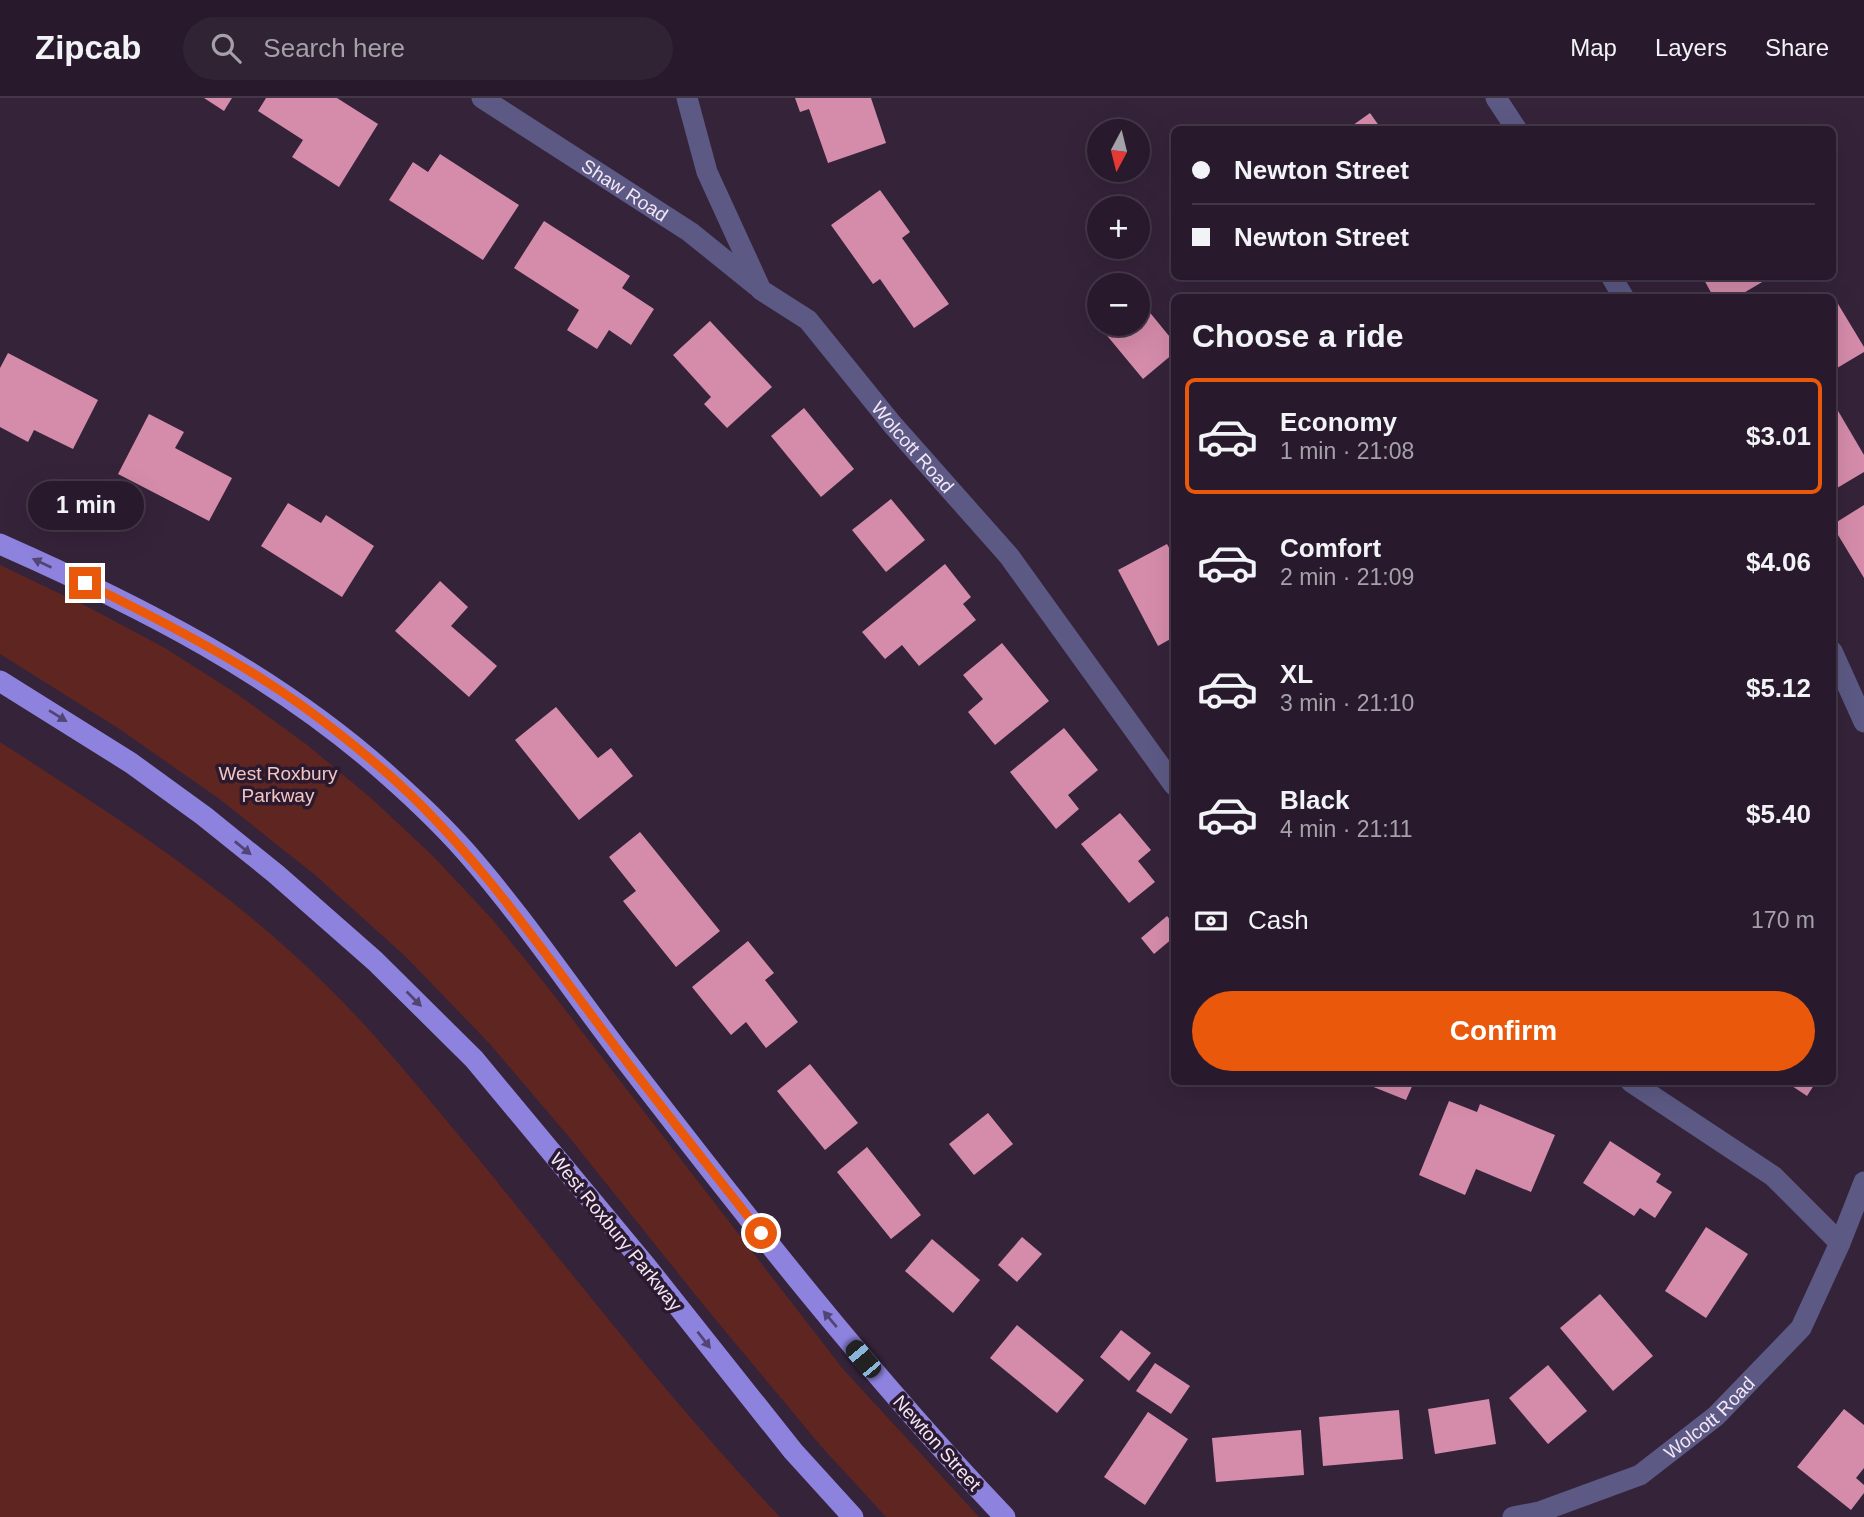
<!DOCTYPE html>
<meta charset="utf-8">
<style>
body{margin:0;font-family:Helvetica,sans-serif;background:#302334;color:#f1f3f6;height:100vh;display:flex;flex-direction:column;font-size:26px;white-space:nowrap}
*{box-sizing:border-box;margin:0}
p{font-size:23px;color:#a5a1a9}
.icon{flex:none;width:38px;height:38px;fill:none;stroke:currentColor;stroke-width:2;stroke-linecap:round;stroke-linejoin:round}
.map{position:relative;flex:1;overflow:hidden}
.details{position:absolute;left:1171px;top:196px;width:665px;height:791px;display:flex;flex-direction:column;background:#281a2c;border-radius:10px;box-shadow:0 7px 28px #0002,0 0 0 2px #443848}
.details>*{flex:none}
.banner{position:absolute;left:1171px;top:28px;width:665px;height:154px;border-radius:10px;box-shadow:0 7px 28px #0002,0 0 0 2px #443848;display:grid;align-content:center;height:154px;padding:0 21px;background:#281a2c}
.needle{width:46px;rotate:187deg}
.buttons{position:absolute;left:1087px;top:21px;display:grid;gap:14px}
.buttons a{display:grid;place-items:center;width:63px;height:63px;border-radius:50%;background:#281a2c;box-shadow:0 7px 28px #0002,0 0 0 2px #443848;font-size:35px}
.end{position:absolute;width:32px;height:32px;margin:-16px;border:9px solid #ea580c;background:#fff;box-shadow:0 0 0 4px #fff}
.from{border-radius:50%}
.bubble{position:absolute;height:49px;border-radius:24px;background:#281a2c;box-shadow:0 7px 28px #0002,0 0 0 2px #443848;font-size:23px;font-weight:800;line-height:49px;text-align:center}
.car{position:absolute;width:21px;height:42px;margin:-21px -10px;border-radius:9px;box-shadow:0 0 5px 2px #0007;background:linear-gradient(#222 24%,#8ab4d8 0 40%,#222 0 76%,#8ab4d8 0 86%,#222 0)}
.banner b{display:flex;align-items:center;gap:24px;height:66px;font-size:26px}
.banner b+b{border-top:2px solid #443848}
.banner i{width:18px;height:18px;background:#f1f3f6}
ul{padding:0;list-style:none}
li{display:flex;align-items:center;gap:21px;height:116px;margin:0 14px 10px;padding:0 7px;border:4px solid transparent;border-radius:10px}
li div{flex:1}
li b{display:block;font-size:26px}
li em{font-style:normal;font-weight:800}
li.on{border-color:#ea580c}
li>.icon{width:63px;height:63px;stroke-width:1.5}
h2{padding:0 21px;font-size:32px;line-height:84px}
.pay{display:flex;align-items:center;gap:18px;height:77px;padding:0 21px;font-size:26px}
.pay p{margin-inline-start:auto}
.button{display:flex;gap:14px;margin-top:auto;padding:14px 21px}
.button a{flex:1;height:80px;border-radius:42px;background:#ea580c;color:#fff;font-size:28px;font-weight:800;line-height:80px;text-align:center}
header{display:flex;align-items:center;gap:42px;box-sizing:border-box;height:98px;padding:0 35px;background:#281a2c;border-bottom:2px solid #443848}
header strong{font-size:33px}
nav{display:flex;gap:38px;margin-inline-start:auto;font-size:24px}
.search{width:490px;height:63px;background:#302334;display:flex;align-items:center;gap:18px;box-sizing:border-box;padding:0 24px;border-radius:38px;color:#a5a1a9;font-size:26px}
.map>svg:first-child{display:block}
.green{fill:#5f2521}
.building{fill:#d58cab}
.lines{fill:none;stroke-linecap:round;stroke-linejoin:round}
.street{stroke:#5c5985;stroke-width:21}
.primary{stroke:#8d83de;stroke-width:21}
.oneway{fill:#524475}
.route{stroke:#ea580c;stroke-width:9}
.labels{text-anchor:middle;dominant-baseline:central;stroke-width:7;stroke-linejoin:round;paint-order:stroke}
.street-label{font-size:19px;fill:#f3e7f6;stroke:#2b1a2f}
.park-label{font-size:19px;fill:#f1c6c1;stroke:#2b1a2f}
</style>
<header>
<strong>Zipcab</strong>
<div class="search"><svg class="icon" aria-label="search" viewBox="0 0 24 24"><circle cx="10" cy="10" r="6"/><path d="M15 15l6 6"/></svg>Search here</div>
<nav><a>Map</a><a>Layers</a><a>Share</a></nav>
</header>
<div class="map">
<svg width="1864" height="1419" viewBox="0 0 1864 1419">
<rect width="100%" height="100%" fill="#35233a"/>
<g class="green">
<path d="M0,467L90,510L165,550L237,596L306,646L372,701L434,759L492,821L546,887L843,1271L979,1419H886L820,1347L706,1210L569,1039L489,945L405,858L314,776L218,700L118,630L0,556Z"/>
<path d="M0,644C113,717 228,790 325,886C378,938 424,996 472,1053C573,1176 670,1303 780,1419H0Z"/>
</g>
<g class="building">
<path d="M204,0H232L224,13Z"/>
<path d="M266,0H337L378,26L339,89L292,59L303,42L258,13Z"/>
<path d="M795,0H871L886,45L828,65L809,11L800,14Z"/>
<path d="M1370,15L1382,32H1346Z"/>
<path d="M440,56L519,107L483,162L389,102L413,64L428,74Z"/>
<path d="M880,92L910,134L902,140L949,206L914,230L880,181L873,186L831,127Z"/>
<path d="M544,123L630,178L622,190L654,211L631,247L609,232L597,251L567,232L579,212L514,170Z"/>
<path d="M1702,178H1761L1764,183L1735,200H1714Z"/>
<path d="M1832,196L1864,249V254L1832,273Z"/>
<path d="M1138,200L1174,244V255L1143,281L1099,228L1102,226H1138Z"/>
<path d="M710,223L772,289L727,330L704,306L711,299L673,257Z"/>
<path d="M8,255L98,302L73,351L34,332L28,344L0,329V270Z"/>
<path d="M1834,306L1864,357V374L1832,393V308Z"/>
<path d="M804,310L854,371L821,399L771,338Z"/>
<path d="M149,316L184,334L175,350L232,380L209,423L118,376Z"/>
<path d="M891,401L925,442L886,474L852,432Z"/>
<path d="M288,405L321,425L326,417L374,448L342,499L261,448Z"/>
<path d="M1864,407V480L1832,427Z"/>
<path d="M1167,446L1174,459V539L1158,548L1118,472Z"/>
<path d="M945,466L971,499L963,506L976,522L919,568L902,547L885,561L862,534Z"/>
<path d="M440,483L468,509L451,528L497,568L469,599L395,533Z"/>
<path d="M1002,545L1049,603L995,647L968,614L983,601L963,577Z"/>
<path d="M556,609L598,660L611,650L633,678L579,722L515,642Z"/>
<path d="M1064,630L1098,672L1068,697L1079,711L1056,731L1010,674Z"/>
<path d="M1120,715L1151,752L1138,763L1155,784L1129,805L1081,746Z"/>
<path d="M640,734L720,833L676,869L623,803L636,793L609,759Z"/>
<path d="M1167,818L1174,826V842L1173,840L1154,856L1141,840Z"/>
<path d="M748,843L774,875L765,882L798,924L766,950L746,924L731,937L692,889Z"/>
<path d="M810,966L858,1025L825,1052L777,993Z"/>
<path d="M1361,984H1414L1406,1002Z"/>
<path d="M1786,984H1816L1807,998Z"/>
<path d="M1449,1003L1477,1014L1480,1006L1555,1037L1531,1094L1476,1071L1465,1097L1419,1077Z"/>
<path d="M988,1015L1013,1046L974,1077L949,1046Z"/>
<path d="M1610,1043L1661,1076L1656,1084L1672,1094L1655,1120L1640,1110L1634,1118L1583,1085Z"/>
<path d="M867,1049L921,1117L891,1141L837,1074Z"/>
<path d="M1706,1129L1748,1156L1706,1220L1665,1193Z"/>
<path d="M1022,1139L1042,1156L1017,1184L998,1167Z"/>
<path d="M932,1141L980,1182L953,1215L905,1173Z"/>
<path d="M1600,1196L1653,1258L1613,1293L1560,1230Z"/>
<path d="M1017,1227L1084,1282L1057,1315L990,1260Z"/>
<path d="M1121,1232L1151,1255L1129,1283L1100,1259Z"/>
<path d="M1155,1265L1190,1288L1171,1316L1136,1293Z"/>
<path d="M1548,1267L1587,1313L1548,1346L1509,1300Z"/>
<path d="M1489,1301L1496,1346L1435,1356L1428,1311Z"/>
<path d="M1844,1311L1864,1327V1370L1856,1380L1864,1387V1395L1851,1412L1797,1369Z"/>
<path d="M1399,1312L1403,1361L1323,1368L1319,1319Z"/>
<path d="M1148,1314L1188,1341L1145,1407L1104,1379Z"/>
<path d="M1301,1332L1304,1377L1216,1384L1212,1340Z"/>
</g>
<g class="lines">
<g class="street">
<path id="s1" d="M482,0L690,134L757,188"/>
<path id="s2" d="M687,0L707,74L761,192L808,222L892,326L1009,458L1174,687"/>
<path d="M1496,0L1517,32"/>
<path d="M1611,178L1624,200"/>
<path d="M1832,553L1864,624"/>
<path d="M1631,984L1773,1078L1840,1145"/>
<path id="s3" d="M1513,1419L1539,1414L1640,1377L1716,1318L1801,1230L1840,1145L1864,1084"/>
</g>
<g class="primary">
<path d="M0,446C138,507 277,577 390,679C417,703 443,728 466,754C524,820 573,894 627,964C747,1120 869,1276 1005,1419"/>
<path d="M0,583L131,665L204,718L276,776L375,863L474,961L646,1168L793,1353L853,1419"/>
</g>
</g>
<defs><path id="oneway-solid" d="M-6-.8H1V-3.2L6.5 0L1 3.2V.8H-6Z" transform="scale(1.75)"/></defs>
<g class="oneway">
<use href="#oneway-solid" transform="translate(42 465) rotate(-155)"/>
<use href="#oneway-solid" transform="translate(58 618) rotate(32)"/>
<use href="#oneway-solid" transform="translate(243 750) rotate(39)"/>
<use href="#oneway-solid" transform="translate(414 901) rotate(45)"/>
<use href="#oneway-solid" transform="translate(830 1221) rotate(-130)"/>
<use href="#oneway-solid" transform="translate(704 1242) rotate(52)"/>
</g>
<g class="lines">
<path class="route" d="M85,485C148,516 211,548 270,586C312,613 351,644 388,676C476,754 541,851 611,943C660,1008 711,1071 761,1135"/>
</g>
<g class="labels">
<g class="street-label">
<text stroke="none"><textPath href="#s1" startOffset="170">Shaw Road</textPath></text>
<text stroke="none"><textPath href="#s2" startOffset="427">Wolcott Road</textPath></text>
<text transform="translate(616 1134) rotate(51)">West Roxbury Parkway</text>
<text stroke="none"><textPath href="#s3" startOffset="224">Wolcott Road</textPath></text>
<text transform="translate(937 1345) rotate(48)">Newton Street</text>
</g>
<g class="park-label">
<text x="278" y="675">West Roxbury<tspan x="278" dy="22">Parkway</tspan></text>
</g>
</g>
</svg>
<div class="buttons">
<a><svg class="needle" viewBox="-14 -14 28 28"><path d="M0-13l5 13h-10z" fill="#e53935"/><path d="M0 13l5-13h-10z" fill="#a5a1a9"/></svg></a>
<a>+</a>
<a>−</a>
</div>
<i class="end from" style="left:761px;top:1135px"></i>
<i class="end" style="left:85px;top:485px"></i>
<div class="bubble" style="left:28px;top:383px;width:116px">1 min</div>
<i class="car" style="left:863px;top:1261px;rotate:320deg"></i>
<div class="banner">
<b><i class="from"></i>Newton Street</b>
<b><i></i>Newton Street</b>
</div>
<section class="details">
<h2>Choose a ride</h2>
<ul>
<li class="on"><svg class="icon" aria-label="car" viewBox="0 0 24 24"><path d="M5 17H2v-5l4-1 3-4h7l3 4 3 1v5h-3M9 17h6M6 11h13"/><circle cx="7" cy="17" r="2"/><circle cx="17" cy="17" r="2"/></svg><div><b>Economy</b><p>1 min · 21:08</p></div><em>$3.01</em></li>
<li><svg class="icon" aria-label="car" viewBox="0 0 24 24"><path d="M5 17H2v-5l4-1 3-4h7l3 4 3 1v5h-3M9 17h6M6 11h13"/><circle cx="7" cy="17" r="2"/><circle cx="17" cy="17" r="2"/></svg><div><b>Comfort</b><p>2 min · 21:09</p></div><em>$4.06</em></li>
<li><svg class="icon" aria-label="car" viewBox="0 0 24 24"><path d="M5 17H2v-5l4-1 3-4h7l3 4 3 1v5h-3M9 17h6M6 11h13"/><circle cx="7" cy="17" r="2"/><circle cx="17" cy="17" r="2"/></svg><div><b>XL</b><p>3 min · 21:10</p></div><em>$5.12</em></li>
<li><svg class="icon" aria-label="car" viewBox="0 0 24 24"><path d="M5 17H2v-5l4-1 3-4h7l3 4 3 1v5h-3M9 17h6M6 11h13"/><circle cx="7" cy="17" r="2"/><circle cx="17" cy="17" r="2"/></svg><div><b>Black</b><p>4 min · 21:11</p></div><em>$5.40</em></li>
</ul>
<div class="pay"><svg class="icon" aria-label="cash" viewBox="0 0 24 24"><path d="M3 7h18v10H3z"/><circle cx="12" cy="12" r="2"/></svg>Cash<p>170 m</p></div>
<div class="button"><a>Confirm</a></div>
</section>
</div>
